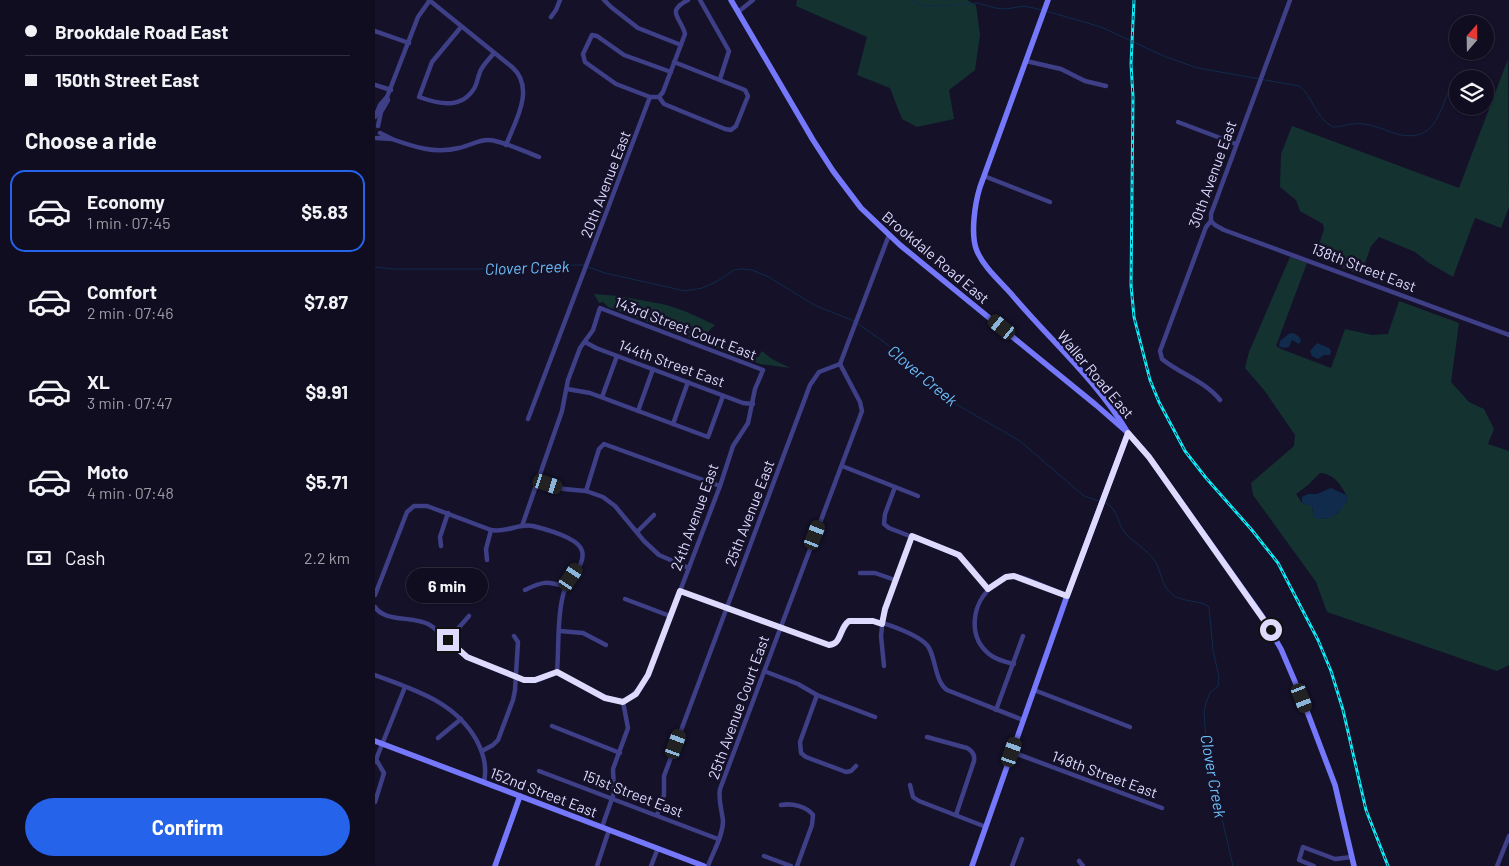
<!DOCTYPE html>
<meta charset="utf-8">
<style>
body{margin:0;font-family:Barlow,sans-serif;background:#181628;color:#f1f3f6;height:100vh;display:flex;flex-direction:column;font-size:19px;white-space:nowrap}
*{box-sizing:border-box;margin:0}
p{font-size:16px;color:#9b9ca4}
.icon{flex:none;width:28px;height:28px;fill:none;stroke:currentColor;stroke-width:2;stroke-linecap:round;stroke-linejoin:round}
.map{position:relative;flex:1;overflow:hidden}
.sheet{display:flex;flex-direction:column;background:#0f0d1f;width:375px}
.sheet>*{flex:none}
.banner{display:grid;align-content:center;height:110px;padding:0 25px;background:#0f0d1f}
.needle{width:32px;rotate:20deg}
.controls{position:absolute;left:1074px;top:15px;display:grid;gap:10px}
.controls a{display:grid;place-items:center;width:45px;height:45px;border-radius:50%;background:#0f0d1f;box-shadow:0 1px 4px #0004,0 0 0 1px #2f2d3d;font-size:25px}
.end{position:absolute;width:22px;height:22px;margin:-11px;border:6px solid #dddafe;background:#111;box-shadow:0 0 0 2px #111}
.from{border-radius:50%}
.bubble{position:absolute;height:35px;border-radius:18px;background:#0f0d1f;box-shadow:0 1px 4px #0004,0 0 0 1px #2f2d3d;font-size:16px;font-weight:700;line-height:35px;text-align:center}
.car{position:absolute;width:15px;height:30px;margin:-15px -8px;border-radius:6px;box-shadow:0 0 4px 1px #0007;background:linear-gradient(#222 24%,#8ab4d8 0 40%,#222 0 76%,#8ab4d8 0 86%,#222 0)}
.banner b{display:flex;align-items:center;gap:18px;height:48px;font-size:19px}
.banner b+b{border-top:1px solid #2f2d3d}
.banner i{width:12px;height:12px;background:#f1f3f6}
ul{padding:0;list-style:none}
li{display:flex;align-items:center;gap:15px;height:82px;margin:0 10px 8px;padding:0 15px;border:2px solid transparent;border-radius:15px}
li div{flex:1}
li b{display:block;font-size:19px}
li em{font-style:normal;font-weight:700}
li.selected{border-color:#2563eb}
li>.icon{width:45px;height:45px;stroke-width:1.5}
h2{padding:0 25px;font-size:22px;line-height:60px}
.pay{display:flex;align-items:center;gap:12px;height:55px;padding:0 25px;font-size:19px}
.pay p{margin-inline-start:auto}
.cta{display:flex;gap:10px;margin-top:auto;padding:10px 25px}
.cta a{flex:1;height:58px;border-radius:30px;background:#2563eb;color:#fff;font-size:20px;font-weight:700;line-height:58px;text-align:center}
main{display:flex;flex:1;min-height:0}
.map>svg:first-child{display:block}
.green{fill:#143330;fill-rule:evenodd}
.water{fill:#112b4d}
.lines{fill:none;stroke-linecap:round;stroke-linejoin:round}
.stream{stroke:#112b4d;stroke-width:1}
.street{stroke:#3e3f86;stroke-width:4.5}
.secondary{stroke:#7578fa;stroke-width:5.5}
.rail-casing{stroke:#0eebf7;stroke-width:3}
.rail{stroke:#141129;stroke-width:1;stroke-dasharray:4;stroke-linecap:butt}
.route{stroke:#dddafe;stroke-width:6}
.labels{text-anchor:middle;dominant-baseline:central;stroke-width:5;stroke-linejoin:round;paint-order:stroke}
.street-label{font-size:15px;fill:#dddafe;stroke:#141129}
.water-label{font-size:16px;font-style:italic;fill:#6cbffa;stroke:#141129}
</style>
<main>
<section class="sheet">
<div class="banner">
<b><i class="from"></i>Brookdale Road East</b>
<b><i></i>150th Street East</b>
</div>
<h2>Choose a ride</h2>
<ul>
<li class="selected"><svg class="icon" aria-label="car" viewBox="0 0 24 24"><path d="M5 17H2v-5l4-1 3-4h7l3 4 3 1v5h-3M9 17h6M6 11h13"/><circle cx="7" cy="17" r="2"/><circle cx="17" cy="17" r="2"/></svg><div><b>Economy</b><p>1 min · 07:45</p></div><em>$5.83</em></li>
<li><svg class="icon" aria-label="car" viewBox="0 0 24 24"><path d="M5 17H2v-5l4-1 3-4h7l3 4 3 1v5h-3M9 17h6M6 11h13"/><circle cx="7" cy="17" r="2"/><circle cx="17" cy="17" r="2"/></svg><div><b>Comfort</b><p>2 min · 07:46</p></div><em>$7.87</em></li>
<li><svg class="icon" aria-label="car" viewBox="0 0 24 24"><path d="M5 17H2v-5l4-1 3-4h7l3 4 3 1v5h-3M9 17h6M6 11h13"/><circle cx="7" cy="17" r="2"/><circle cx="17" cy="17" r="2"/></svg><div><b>XL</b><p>3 min · 07:47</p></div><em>$9.91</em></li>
<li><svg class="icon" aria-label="car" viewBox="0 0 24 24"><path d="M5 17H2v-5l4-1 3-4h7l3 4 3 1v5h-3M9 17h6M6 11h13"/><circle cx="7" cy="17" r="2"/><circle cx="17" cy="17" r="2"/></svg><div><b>Moto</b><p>4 min · 07:48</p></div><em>$5.71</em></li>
</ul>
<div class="pay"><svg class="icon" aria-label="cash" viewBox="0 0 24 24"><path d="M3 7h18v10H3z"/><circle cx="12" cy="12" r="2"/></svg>Cash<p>2.2 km</p></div>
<div class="cta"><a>Confirm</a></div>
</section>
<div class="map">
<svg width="1134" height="866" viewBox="0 0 1134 866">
<rect width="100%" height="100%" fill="#141129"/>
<g class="green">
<path d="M422,0H592L601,5L605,35L600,70L574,90L579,119L542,127L527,119L515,88L482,75L492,37L421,6Z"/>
<path d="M1133,59L1134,207L1126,228L1100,218L1078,277L1054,263L1040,252L1004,237L996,246L986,275L940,256L949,230L948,224L925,211L921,200L905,187L906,154L917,126L1084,188Z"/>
<path d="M915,257L932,263L901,346L906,349L956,368L970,329L997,335L1013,334L1024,301L1084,323L1076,382L1094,402L1109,409L1119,429L1113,444L1134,451V665L1122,671L952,612L941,582L878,495L876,483L919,446L920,435L889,390L870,368L874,352ZM945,473C960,474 967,486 973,499L963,513L950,519L938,513L937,506L927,503L921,494L933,485Z"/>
<path d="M219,294L244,296L292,305L312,312L340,325C336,329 332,331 331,339L334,343L379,358L383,357L387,351L397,359L415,368L385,364L233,307L228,302L224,303Z"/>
</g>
<g class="water">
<path d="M915,333C920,333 925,336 926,341L924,344L917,340L914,347L908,348L904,346L905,341Z"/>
<path d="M942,343L954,348L956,351L955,355H949L943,359L937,356L935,351Z"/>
<path d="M956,488L971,495L973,499C967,512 954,523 939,517L937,506L927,503V497L933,494H942Z"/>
</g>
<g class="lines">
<g class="stream">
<path d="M535,0L548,6H568L603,3L620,8L631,9L649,6L667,10"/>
<path d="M671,11L726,27L791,57L823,68L924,86C937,94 940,118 958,127C968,127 978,122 988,124C1001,125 1013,132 1026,135C1059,141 1064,114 1074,90"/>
<path d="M0,267L18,269H106L120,267L139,269L163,265H209"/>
<path d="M213,267L230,273L310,291L327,288L341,282L359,270L367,269L377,270L394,277L439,305L479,321L512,344L543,375L574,400L645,441L709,496L724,501"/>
<path d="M731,503C743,509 742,524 751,534C760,544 773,550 780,561C785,569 786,581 792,589C804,605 823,598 834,607L838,650L844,677L843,686L835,693L831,703L829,712L832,755L858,866"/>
</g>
<g class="street">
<path d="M54,0L137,67C161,88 140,122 131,145"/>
<path d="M229,0L236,7L263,28L306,45"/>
<path d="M325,0L354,51L345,79"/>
<path d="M363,12L378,0"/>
<path d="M176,17L181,10L185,0"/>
<path d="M86,27L57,62L44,97C64,104 87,110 100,87C103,81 103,74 107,68C110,63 115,58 119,53"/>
<path d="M0,31L34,43"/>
<path d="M651,61L686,69L710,81L731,86"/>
<path d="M296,72L249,55L222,36L217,35L208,54L210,62L241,84L275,97H284L288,92L310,34C306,17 290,12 313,0"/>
<path d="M0,85L16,90"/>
<path d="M12,97L43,17L55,0"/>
<path d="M284,97L289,104L350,129L356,130L361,126L373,96L370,90L299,62"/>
<path d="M0,117L5,105L12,97L13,100L6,112L3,126"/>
<path d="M803,122L861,144"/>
<path d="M1,138L17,139L5,133"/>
<path d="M17,139C39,147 60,154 84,148C94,146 103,140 113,140C126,140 151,152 164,157"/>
<path d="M609,176L675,202"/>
<path d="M836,221L840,225L849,230L1134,335"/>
<path d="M210,342L221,348L368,403L378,404"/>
<path d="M465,364L514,235"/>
<path d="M192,389L215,393L333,437L348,396"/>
<path d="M227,397L242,356"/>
<path d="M845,400C830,381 805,374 787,359L785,351L831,227L836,221V214L915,0"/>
<path d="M263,411L278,369"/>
<path d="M153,419L275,97"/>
<path d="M298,424L313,382"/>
<path d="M467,466L543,496"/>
<path d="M162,480L189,489L211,491L228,497L240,506L269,541L284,555L314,568"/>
<path d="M520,487L510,514L509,524L514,528L581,554L594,565L613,589"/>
<path d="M211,491L224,449L229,444L345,486"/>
<path d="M262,532L279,515"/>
<path d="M66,546L65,537L73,513"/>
<path d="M112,560L111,549L116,530"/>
<path d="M485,573H500L520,580"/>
<path d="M150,590C168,581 172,581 191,587"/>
<path d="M305,591L454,645L461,643L468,627L474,621C482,620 491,620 498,621C511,623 548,636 554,648C561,660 560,681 572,690L648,720"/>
<path d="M0,595L32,512L39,506H52L116,530C131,533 144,523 158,526C170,529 204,538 207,551C211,564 195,577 190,589C182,610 184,648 182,672"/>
<path d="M250,599L295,616"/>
<path d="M0,607C9,622 37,616 53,624C66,631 74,643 85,652C93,658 148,682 157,681C165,681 174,675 182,672L230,697L248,702C261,694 269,685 275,670L345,486L358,446L373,423L380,389L388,370L225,308L218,330L205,348L193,380L187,411L147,526"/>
<path d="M185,631L208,633L231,645"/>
<path d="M73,640L94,616"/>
<path d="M639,664C630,662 620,659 614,654C592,636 597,602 618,586C623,582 627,577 634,576C645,574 680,591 692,596"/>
<path d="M509,666L506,636L508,618L537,536"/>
<path d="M389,671L423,684L442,695L500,717"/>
<path d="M0,675C39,690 80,701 102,741C109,755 112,767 109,782"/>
<path d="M659,690L755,727"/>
<path d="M442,695L425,742L426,753L431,757L471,772L476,771L481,766"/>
<path d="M621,710L648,636"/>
<path d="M177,726L245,753"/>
<path d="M552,737L592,748C598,751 600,755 599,761L581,815"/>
<path d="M63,738L86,719"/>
<path d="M107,751L118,745L123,740L138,700L140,690L143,642L139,636"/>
<path d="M637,752L787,808"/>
<path d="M0,762L30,687"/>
<path d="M164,771L343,839"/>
<path d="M535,785L538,797L544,801L611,827"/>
<path d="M0,802L9,773L2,761"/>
<path d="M406,805C417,803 431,806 438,815L437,825L422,866"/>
<path d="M282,815L289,795V776L435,385L444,372L465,364"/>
<path d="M227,827L239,793L238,769L253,728L248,702"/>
<path d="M389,856L416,866"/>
<path d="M704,861L708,866"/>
<path d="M222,866L234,830"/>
<path d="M276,866L283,848"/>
<path d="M333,866C338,852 348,836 348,821C347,810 343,801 345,789L487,411L485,402L465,364"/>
<path d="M637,866L647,839"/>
<path d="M939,866L924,860L928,847L960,859L977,857"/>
<path d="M1122,866L1134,836"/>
</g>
<g class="secondary">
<path d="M356,0L438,140L458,171L486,208L525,245L721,405L753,433L774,457L887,616L906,649L927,698L960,785L979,866"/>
<path d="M0,741L329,866"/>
<path d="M120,866L145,796"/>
<path d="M597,866L692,596L753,433C723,382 676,341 638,296C626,282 609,268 602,251C595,235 600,203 605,187L673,0"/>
</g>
<defs>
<path id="rail" d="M759,0L756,64L758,97L756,285L759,317L775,380L784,402L810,451L831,478L876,529L903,563L943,640L956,671L968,710L991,810L1013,866"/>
</defs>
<use href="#rail" class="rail-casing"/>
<use href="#rail" class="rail"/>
</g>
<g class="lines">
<path class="route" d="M73,640L92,657L149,680H160L182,672L230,698L248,702L261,694L273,675L305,591L454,645C467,644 464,628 474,621H498L507,624L510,609L537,536L584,555L613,589L631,577L639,576L692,596L753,433L774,457L896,630"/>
</g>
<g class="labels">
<g class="street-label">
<text transform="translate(837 174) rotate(-70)">30th Avenue East</text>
<text transform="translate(230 184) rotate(-69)">20th Avenue East</text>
<text transform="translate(561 257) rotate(40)">Brookdale Road East</text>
<text transform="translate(989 267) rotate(21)">138th Street East</text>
<text transform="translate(311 328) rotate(21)">143rd Street Court East</text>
<text transform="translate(297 363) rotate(20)">144th Street East</text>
<text transform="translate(721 374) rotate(50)">Waller Road East</text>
<text transform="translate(374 513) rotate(-69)">25th Avenue East</text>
<text transform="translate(319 517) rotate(-70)">24th Avenue East</text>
<text transform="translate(363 707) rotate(-70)">25th Avenue Court East</text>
<text transform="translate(730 774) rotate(20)">148th Street East</text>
<text transform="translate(169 792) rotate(21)">152nd Street East</text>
<text transform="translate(258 793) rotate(21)">151st Street East</text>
</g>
<g class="water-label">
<text transform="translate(152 267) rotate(-2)">Clover Creek</text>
<text transform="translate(548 375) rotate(40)">Clover Creek</text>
<text transform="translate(839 776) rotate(80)">Clover Creek</text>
</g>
</g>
</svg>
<div class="controls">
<a><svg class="needle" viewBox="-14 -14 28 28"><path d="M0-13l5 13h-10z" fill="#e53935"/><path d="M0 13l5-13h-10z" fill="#9b9ca4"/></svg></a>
<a><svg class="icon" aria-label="layers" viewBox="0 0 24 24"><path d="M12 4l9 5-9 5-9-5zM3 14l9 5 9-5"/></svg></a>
</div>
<i class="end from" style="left:896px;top:630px"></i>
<i class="end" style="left:73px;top:640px"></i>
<div class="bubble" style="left:31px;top:568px;width:82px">6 min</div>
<i class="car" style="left:627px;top:327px;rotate:309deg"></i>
<i class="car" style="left:173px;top:484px;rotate:108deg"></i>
<i class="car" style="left:440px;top:535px;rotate:21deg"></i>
<i class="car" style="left:196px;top:577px;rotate:34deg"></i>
<i class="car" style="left:927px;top:698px;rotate:159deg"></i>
<i class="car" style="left:301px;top:744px;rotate:20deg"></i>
<i class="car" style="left:637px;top:752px;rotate:19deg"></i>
</div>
</main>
